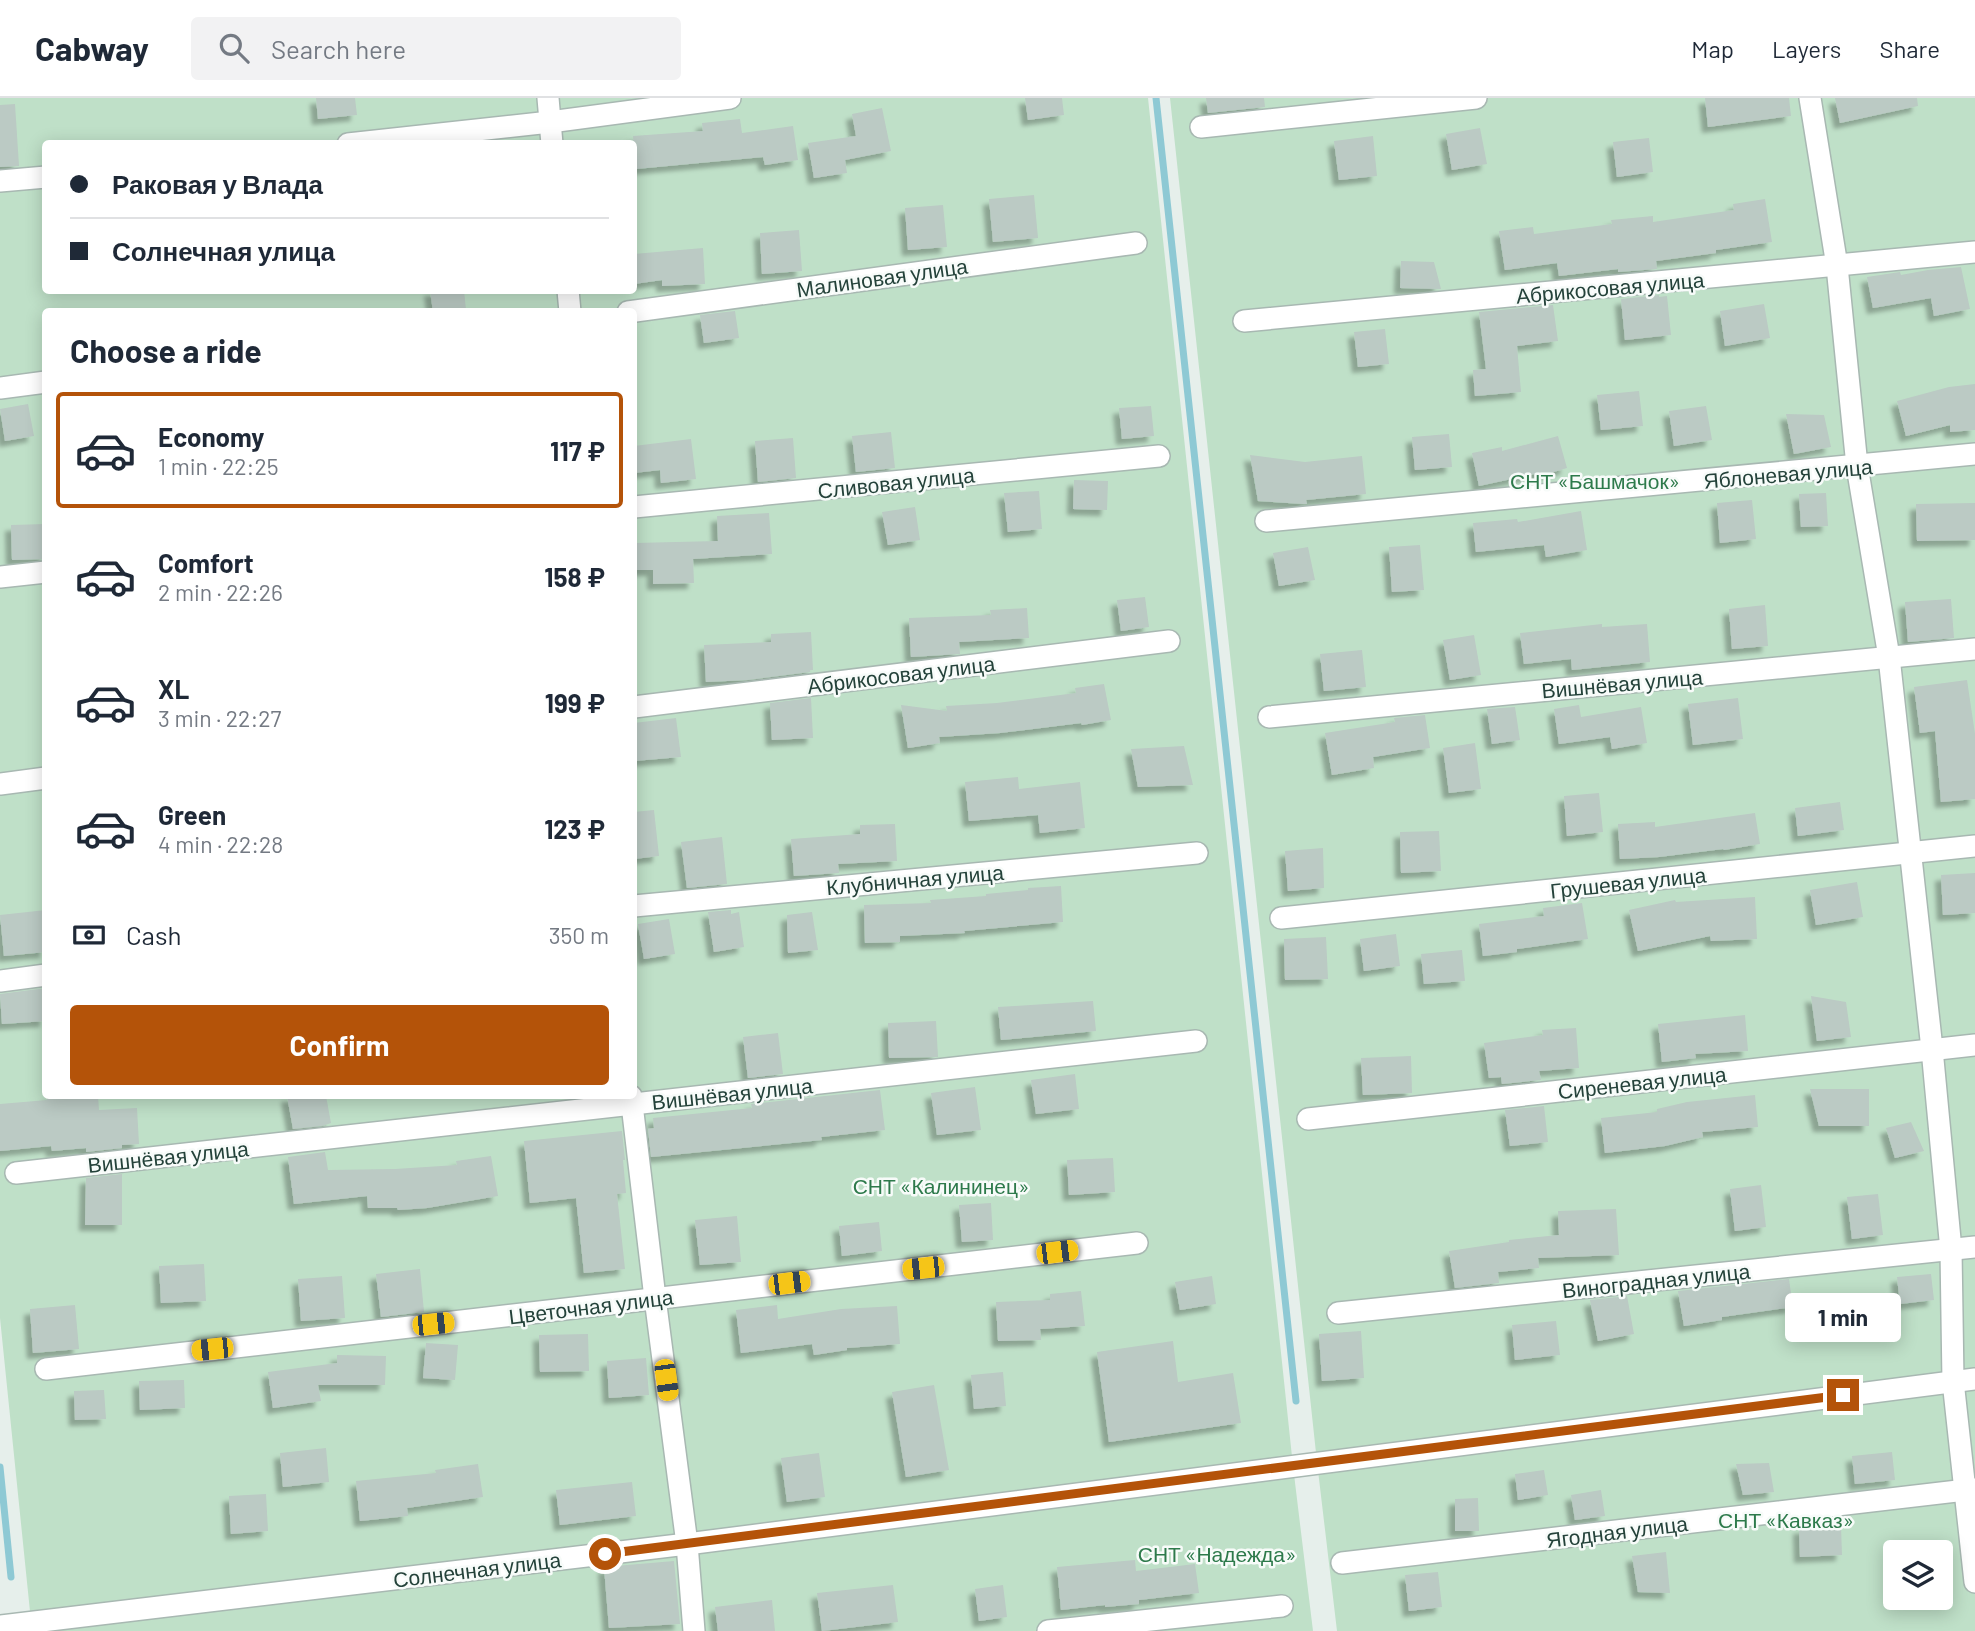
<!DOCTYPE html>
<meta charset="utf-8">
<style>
body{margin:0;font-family:Barlow,sans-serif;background:#f2f2f3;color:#1f2937;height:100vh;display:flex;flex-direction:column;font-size:26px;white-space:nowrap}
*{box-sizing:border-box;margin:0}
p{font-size:23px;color:#747a83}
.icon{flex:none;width:38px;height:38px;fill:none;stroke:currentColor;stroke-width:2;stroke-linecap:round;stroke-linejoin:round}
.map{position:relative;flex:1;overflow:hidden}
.details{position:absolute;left:42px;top:210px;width:595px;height:791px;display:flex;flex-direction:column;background:#fff;border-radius:7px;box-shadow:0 4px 18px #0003}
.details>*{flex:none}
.guide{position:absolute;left:42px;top:42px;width:595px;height:154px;border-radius:7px;box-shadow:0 4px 18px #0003;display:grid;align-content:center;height:154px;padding:0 28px;background:#fff}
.fabs{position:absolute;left:1883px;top:1442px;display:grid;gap:14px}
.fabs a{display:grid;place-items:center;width:70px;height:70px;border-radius:7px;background:#fff;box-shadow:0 4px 18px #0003;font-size:35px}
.end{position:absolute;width:32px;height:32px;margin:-16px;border:9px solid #b45309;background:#fff;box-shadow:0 0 0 4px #fff}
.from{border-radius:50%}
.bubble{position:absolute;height:49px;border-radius:7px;background:#fff;box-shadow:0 4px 18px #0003;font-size:23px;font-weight:700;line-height:49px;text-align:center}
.car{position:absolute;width:21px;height:42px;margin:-21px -10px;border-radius:9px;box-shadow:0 0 5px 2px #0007;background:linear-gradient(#f5c518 24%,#345 0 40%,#f5c518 0 76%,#345 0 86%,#f5c518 0)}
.guide b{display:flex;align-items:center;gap:24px;height:66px;font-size:26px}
.guide b+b{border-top:2px solid #e0e1e3}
.guide i{width:18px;height:18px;background:#1f2937}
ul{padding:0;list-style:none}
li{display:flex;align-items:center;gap:21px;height:116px;margin:0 14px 10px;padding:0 14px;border:4px solid transparent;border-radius:7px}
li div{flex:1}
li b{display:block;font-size:26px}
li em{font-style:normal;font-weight:700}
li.active{border-color:#b45309}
li>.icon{width:63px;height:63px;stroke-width:1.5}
h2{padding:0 28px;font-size:32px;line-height:84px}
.pay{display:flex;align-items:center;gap:18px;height:77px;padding:0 28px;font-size:26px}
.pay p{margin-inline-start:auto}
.button{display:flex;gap:14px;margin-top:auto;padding:14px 28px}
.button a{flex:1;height:80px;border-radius:7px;background:#b45309;color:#fff;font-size:28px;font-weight:700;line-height:80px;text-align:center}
header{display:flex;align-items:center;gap:42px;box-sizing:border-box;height:98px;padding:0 35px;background:#fff;border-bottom:2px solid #e0e1e3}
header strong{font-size:33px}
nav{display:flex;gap:38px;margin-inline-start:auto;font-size:24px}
.search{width:490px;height:63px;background:#f2f2f3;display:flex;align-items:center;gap:18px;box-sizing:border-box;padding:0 24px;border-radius:7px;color:#747a83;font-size:26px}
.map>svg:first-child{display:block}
.green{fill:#bfe0c8;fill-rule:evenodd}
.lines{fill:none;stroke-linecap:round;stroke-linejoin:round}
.stream{stroke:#8ec9d4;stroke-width:7}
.building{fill:#bbcac4;filter:url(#shadow)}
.minor-casing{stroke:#a8b8b2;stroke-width:24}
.tertiary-casing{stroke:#a8b8b2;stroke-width:24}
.minor{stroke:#fff;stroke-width:21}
.tertiary{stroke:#fff;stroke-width:21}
.route{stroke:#b45309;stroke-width:9}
.labels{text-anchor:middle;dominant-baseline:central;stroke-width:5;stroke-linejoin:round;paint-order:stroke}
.street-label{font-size:21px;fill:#24423a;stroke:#f7fbf9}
.park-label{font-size:21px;fill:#2d7a4b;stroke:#f7fbf9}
</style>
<header>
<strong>Cabway</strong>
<div class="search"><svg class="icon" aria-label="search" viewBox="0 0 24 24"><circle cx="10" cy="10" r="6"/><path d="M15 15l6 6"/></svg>Search here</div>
<nav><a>Map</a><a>Layers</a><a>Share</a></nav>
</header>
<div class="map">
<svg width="1975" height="1533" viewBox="0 0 1975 1533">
<defs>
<filter id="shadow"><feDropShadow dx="-6" dy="6" stdDeviation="2" flood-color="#0004"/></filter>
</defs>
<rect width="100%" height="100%" fill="#e6efeb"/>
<g class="green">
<path d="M0,0H1148L1293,1368L1313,1533H32L0,1220ZM46,46H634V192H46ZM46,214H634V998H46Z"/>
<path d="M1170,0H1975V1533H1337L1317,1364ZM1895,1454H1941V1500H1895Z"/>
</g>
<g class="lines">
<g class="stream">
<path d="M1156,0L1296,1303"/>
<path d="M0,1369L11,1479"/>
</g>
</g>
<g class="building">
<path d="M316,0H355L357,17L318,21Z"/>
<path d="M1025,0H1062L1064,17L1028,22Z"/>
<path d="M1206,0H1264L1265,9L1208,15Z"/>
<path d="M1705,0H1789L1791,18L1708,29Z"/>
<path d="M1835,0H1917L1918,8L1840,25Z"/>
<path d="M15,6L19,68L0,69V7Z"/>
<path d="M882,10L891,53L845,62L847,75L814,80L808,45L856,38L852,16Z"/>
<path d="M740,21L742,35L793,28L798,62L765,67L763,59L636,71L633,38L703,33L702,25Z"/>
<path d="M1480,30L1487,66L1452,72L1446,36Z"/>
<path d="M1373,38L1377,78L1339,82L1334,43Z"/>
<path d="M1649,40L1653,74L1617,79L1613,44Z"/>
<path d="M1034,97L1038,140L993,144L989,101Z"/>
<path d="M1765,101L1772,144L1716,152V155L1656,163L1657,171L1618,174V171L1559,178L1557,165L1505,172L1499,133L1533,129L1534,136L1612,126L1611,122L1653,118V124L1734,112L1733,106Z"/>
<path d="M943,107L947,149L908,152L905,110Z"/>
<path d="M799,132L802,173L762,176L760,135Z"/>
<path d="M703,150L705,186L662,188V182L634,186V156Z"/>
<path d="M1401,163L1434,164L1441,191L1400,190Z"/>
<path d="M1961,169L1970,211L1934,218L1931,200L1873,210L1867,179L1900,174L1901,177L1928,172Z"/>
<path d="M430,192H464L466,212L433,214Z"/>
<path d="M1659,197V199L1667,198L1671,237L1625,242L1621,201Z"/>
<path d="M1764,206L1770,240L1725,248L1720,213Z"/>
<path d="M1553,207L1558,243L1517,248L1521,294L1475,298L1473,272L1486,271L1479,214Z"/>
<path d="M735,213L739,240L704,245L700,217Z"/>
<path d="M1385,231L1389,266L1358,269L1354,234Z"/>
<path d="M1975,286V332L1950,334V327L1906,338L1897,303L1949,289Z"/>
<path d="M1639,293L1643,328L1601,332L1597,297Z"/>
<path d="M28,306L34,338L5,343L0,311Z"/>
<path d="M1151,308L1154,338L1122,341L1119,310Z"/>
<path d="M1706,308L1712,342L1674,348L1669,313Z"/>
<path d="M1786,316L1824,317L1831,349L1794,356Z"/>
<path d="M891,334L895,370L856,374L852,338Z"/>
<path d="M1449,336L1452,369L1415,372L1412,339Z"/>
<path d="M1558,338L1567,370L1540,378L1539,375L1479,388L1472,355L1502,349V353Z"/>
<path d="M793,340L796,380L758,384L755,343Z"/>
<path d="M691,341L696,381L661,385L660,372L634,375V348Z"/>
<path d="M1250,357L1305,364L1362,358L1366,396L1306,402L1307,406H1303L1258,403Z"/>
<path d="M1074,382L1108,383L1107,412L1073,411Z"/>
<path d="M1039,393L1042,431L1008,434L1004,395Z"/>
<path d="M1826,395L1828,428L1801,429L1799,396Z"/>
<path d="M1752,402L1756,441L1720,445L1717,405Z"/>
<path d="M1975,405V442L1917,443L1916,406Z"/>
<path d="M915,409L920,442L888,447L882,414Z"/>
<path d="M1581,413L1587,452L1546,459L1544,447L1476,454L1473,425L1517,421L1518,424Z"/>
<path d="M769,415L772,456L693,461L694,485L653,486V472H634V445L718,443L717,418Z"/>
<path d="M46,426V461L12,462L11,427Z"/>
<path d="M1420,447L1424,492L1392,494L1389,449Z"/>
<path d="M1308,449L1315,482L1279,488L1273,455Z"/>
<path d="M1145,499L1149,529L1121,533L1117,502Z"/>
<path d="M1951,501L1954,540L1908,544L1905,504Z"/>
<path d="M1765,507L1768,548L1732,551L1729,511Z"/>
<path d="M1027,510L1029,540L959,544L960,556L911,559L909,520L991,517L990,512Z"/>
<path d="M1602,526V529L1647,526L1650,564L1572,572L1571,561L1524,566L1520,535Z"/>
<path d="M811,534L813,572H810V574L748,582L706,584L704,547L771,544V536Z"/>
<path d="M1474,537L1481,577L1450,582L1443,542Z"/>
<path d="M1362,552L1366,589L1324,593L1320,556Z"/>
<path d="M1967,582L1975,636V701L1941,704L1935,633L1920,635L1914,589Z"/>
<path d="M1104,586L1111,622L1082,627L1081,625L1000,635L939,639L940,645L908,650L901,607L947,613L946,608L997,605L1076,595L1075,590Z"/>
<path d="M811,600L813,640L772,642L770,605Z"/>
<path d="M1738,600L1743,641L1693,647L1688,606Z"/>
<path d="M1579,607L1581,619L1641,609L1647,645L1612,651L1610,639L1559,646L1554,611Z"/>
<path d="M1515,609L1520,642L1492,646L1487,611Z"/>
<path d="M1425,617L1430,650L1373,659L1374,670L1332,677L1325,635L1395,624L1394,620Z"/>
<path d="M676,620L681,659L634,663V625Z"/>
<path d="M1475,645L1481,691L1449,695L1443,650Z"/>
<path d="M1184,648L1193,687L1138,689L1131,651Z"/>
<path d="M1018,679L1019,691L1080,684L1085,730L1040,735L1038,717L969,723L965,684Z"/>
<path d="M1599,695L1603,734L1567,738L1564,698Z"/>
<path d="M1840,704L1844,732L1798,738L1795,710Z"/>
<path d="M654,712L659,758L634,761V714Z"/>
<path d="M1755,715L1760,746L1724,752L1723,751L1659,759L1620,761L1618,726L1655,724V729Z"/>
<path d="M895,726L897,763L838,766L839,775L794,778L791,741L860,736V727Z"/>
<path d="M1439,733L1441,773L1401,775L1400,734Z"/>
<path d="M722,739L727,786L687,790L681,744Z"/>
<path d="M1323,750L1324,790L1288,793L1285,753Z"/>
<path d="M1975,775V815L1943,817L1941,777Z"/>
<path d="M1857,784L1863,819L1816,827L1810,792Z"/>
<path d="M1061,788L1063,824L964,833L965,835L900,838V844L865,845L864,807L931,805L930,802L986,798V796L1028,792V790Z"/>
<path d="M1755,799L1757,841L1711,843L1710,838L1638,853L1629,812L1675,802L1676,804Z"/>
<path d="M1582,805L1588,841L1517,851V854L1483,858L1479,826L1544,818L1543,810Z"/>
<path d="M46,812V854L4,858L0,817Z"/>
<path d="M731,812V816L739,814L744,849L714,854L708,814Z"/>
<path d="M812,814L818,852L788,855L787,817Z"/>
<path d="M669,821L675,856L644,861L638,826Z"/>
<path d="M1396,836L1400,868L1364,873L1360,841Z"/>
<path d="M1326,839L1328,881L1285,882L1284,841Z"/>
<path d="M1462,852L1465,883L1424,886L1421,856Z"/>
<path d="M46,890V923L2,926L0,896Z"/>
<path d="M1811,898L1846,904L1851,939L1817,943Z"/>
<path d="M1093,903L1096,933L1001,942L998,909Z"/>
<path d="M1745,917L1748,953L1695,956L1696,960L1662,964L1658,926Z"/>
<path d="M936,923L938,959L889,960L888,925Z"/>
<path d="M1576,930L1579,970L1539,973L1541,982L1502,986L1501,979L1489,980L1484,945L1543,937L1542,932Z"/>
<path d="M778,935L783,976L748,980L743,939Z"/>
<path d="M1411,958L1412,995L1363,997L1361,960Z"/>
<path d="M1075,976L1079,1011L1036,1016L1031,982Z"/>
<path d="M975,989L981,1032L937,1037L931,995Z"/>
<path d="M1810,991H1869V1028H1819Z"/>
<path d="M880,992L885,1032L821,1039L822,1042L651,1059L648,1031L654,1030L653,1020L752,1010L751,1006Z"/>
<path d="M1755,997L1758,1029L1702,1034L1703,1039L1665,1048L1605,1055L1601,1020L1657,1014V1011L1687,1004Z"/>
<path d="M47,998H98L99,1012L137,1010L139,1046L122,1047V1050L86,1054V1050L52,1053L51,1048L0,1053V1006L47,1002Z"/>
<path d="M287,998H326L331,1025L322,1028L293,1031Z"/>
<path d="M1544,1008L1548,1044L1510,1048L1505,1012Z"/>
<path d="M1911,1024L1924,1053L1895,1060L1886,1030Z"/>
<path d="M622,1033L625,1062H623L626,1095L617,1096L625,1171L584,1175L576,1100L530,1105L524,1043Z"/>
<path d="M325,1054L328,1072L395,1071L457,1067L456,1063L491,1058L498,1098L427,1110L398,1112L397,1110H368L367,1098L294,1106L288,1059Z"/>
<path d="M1113,1060L1115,1094L1069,1097L1067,1062Z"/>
<path d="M122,1076V1127H85L86,1080Z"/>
<path d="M1761,1087L1766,1129L1735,1133L1730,1091Z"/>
<path d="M1878,1096L1883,1137L1852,1141L1847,1099Z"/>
<path d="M991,1105L993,1142L962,1144L959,1107Z"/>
<path d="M1616,1111L1619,1157L1538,1160L1539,1170L1498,1174L1499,1185L1455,1190L1449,1153L1509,1144V1142L1559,1137L1558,1113Z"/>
<path d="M737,1118L741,1164L700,1167L695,1122Z"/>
<path d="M879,1124L882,1153L842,1158L839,1128Z"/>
<path d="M204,1166L206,1203L161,1205L159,1168Z"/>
<path d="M420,1171L424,1214L381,1219L376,1176Z"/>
<path d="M1931,1176L1934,1202L1900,1206L1897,1179Z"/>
<path d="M342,1178L345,1220L301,1223L298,1181Z"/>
<path d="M1212,1178L1216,1206L1180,1212L1175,1184Z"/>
<path d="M1789,1181L1793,1209L1722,1219V1222L1684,1228L1678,1193Z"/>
<path d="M1081,1193L1085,1228L1040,1231L1041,1242L998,1243L996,1204L1050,1202V1196Z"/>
<path d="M1627,1198L1634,1236L1598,1243L1590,1202Z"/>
<path d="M75,1207L79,1251L33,1255L30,1211Z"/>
<path d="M777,1207L778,1221L841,1211L897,1208L900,1246L847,1250V1252L814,1257L812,1246L741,1255L736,1212Z"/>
<path d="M1556,1223L1560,1257L1515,1262L1512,1227Z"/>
<path d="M1361,1233L1364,1280L1322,1283L1319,1236Z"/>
<path d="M588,1236L589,1273L540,1274L539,1237Z"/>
<path d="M1173,1243L1178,1284L1233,1275L1241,1325L1109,1344L1097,1254Z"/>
<path d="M426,1245L458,1247L455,1282L423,1280Z"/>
<path d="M337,1257L386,1258L385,1287H318L321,1303L273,1310L268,1274L337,1265Z"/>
<path d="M646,1260L649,1297L609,1300L607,1263Z"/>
<path d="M1003,1274L1006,1308L974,1311L971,1277Z"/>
<path d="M184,1282L185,1310L140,1312L139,1283Z"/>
<path d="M934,1287L949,1372L906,1379L892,1294Z"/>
<path d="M104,1292L106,1321L75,1322L74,1293Z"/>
<path d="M326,1350L329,1384L283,1389L280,1355Z"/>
<path d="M1892,1354L1895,1382L1855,1386L1852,1358Z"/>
<path d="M819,1355L825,1399L787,1404L781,1360Z"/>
<path d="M1769,1365L1774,1394L1743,1397L1736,1366Z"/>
<path d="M478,1366L483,1399L407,1410L408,1418L360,1423L356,1383L436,1375L435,1372Z"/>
<path d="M1544,1372L1548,1397L1518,1402L1515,1376Z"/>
<path d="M632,1384L636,1418L560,1427L556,1392Z"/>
<path d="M1601,1392L1605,1418L1575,1422L1571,1397Z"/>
<path d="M266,1396L268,1433L231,1436L229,1398Z"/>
<path d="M1478,1400L1479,1433H1455V1401Z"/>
<path d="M1841,1428L1842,1457L1800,1459L1799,1430Z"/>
<path d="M1666,1454L1670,1495L1638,1494L1632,1458Z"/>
<path d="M1135,1462L1136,1473L1195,1466L1199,1495L1139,1502V1506L1105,1509V1507L1061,1512L1057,1469Z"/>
<path d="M674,1463L680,1526L609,1530L604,1469Z"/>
<path d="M1438,1474L1442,1509L1409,1513L1405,1477Z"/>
<path d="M893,1487L898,1524L822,1533L817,1495Z"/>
<path d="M1003,1487L1007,1519L979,1523L975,1491Z"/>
<path d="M772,1502L775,1533H718L715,1509Z"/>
</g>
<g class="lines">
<defs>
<g id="minor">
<path d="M548,0L552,46"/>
<path d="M1810,0L1837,168L1857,368L1889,559L1932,951L1951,1152L1953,1283L1975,1484"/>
<path d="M1201,29L1476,0"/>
<path d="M348,46L550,24L730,0"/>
<path d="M0,83L46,79"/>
<path d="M568,192L570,214"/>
<path d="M628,214L1136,145"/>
<path d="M1244,223L1975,154"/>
<path d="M0,290L46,284"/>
<path d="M634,409L1159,358"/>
<path d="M1266,423L1975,356"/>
<path d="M0,479L46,474"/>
<path d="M634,609L1169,543"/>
<path d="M1269,619L1975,551"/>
<path d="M0,686L46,680"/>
<path d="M634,808L1197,755"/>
<path d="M1281,820L1975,748"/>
<path d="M0,883L46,877"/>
<path d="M631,998L655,1200L687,1446L694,1533"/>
<path d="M1308,1021L1975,947"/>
<path d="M16,1075L1196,943"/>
<path d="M1338,1215L1975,1149"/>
<path d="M46,1271L1137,1145"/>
<path d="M1342,1465L1975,1391"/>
<path d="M1048,1533L1282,1508"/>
</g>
<path id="tertiary" d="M0,1528L687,1446L1975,1281"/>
</defs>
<use href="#minor" class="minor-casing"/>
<use href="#tertiary" class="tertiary-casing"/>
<use href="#minor" class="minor"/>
<use href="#tertiary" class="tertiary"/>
</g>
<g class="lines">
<path class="route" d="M605,1456L1843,1297"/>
</g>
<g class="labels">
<g class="street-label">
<text transform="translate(882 179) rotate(-8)">Малиновая улица</text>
<text transform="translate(1610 189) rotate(-5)">Абрикосовая улица</text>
<text transform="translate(1788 375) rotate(-5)">Яблоневая улица</text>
<text transform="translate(896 384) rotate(-6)">Сливовая улица</text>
<text transform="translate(901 576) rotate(-7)">Абрикосовая улица</text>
<text transform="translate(1622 585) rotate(-5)">Вишнёвая улица</text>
<text transform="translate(915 781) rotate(-5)">Клубничная улица</text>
<text transform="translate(1628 784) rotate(-6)">Грушевая улица</text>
<text transform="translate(1642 984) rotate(-6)">Сиреневая улица</text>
<text transform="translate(732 995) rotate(-6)">Вишнёвая улица</text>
<text transform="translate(168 1058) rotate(-6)">Вишнёвая улица</text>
<text transform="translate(1656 1182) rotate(-6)">Виноградная улица</text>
<text transform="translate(591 1208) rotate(-7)">Цветочная улица</text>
<text transform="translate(1617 1433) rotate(-7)">Ягодная улица</text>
<text transform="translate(477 1471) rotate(-7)">Солнечная улица</text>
</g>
<g class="park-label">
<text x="1595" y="382">СНТ «Башмачок»</text>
<text x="941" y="1087">СНТ «Калининец»</text>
<text x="1786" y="1421">СНТ «Кавказ»</text>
<text x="1217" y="1455">СНТ «Надежда»</text>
</g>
</g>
</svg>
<div class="fabs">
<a><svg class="icon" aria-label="layers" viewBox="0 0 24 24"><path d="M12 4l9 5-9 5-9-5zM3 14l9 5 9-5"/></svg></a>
</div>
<i class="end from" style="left:605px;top:1456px"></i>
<i class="end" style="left:1843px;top:1297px"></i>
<div class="bubble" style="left:1785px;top:1195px;width:116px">1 min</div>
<i class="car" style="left:1057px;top:1154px;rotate:83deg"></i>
<i class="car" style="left:923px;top:1170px;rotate:264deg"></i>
<i class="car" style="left:789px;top:1185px;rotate:83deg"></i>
<i class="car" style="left:433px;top:1226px;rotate:84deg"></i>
<i class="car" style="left:212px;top:1251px;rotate:264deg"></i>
<i class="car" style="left:666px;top:1282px;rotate:172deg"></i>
<div class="guide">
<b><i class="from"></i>Раковая у Влада</b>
<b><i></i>Солнечная улица</b>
</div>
<section class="details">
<h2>Choose a ride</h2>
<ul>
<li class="active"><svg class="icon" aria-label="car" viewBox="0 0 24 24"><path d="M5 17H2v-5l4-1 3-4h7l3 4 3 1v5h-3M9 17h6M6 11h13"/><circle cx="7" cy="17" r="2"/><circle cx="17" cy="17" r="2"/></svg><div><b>Economy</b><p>1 min · 22:25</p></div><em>117 ₽</em></li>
<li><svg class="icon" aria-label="car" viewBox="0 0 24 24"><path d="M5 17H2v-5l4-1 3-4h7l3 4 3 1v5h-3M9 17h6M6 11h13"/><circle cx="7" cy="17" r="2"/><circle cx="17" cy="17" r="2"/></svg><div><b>Comfort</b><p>2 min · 22:26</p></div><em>158 ₽</em></li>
<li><svg class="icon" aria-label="car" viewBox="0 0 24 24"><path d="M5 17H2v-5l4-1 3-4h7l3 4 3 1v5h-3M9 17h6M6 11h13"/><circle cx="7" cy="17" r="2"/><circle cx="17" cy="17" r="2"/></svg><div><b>XL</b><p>3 min · 22:27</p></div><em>199 ₽</em></li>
<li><svg class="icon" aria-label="car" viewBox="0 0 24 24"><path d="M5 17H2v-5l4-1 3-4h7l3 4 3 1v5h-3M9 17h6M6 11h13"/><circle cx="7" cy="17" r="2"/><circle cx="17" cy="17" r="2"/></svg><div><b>Green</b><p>4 min · 22:28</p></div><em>123 ₽</em></li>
</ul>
<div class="pay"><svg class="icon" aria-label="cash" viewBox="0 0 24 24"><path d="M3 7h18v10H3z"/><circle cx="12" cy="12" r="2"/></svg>Cash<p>350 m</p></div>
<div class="button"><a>Confirm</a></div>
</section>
</div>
